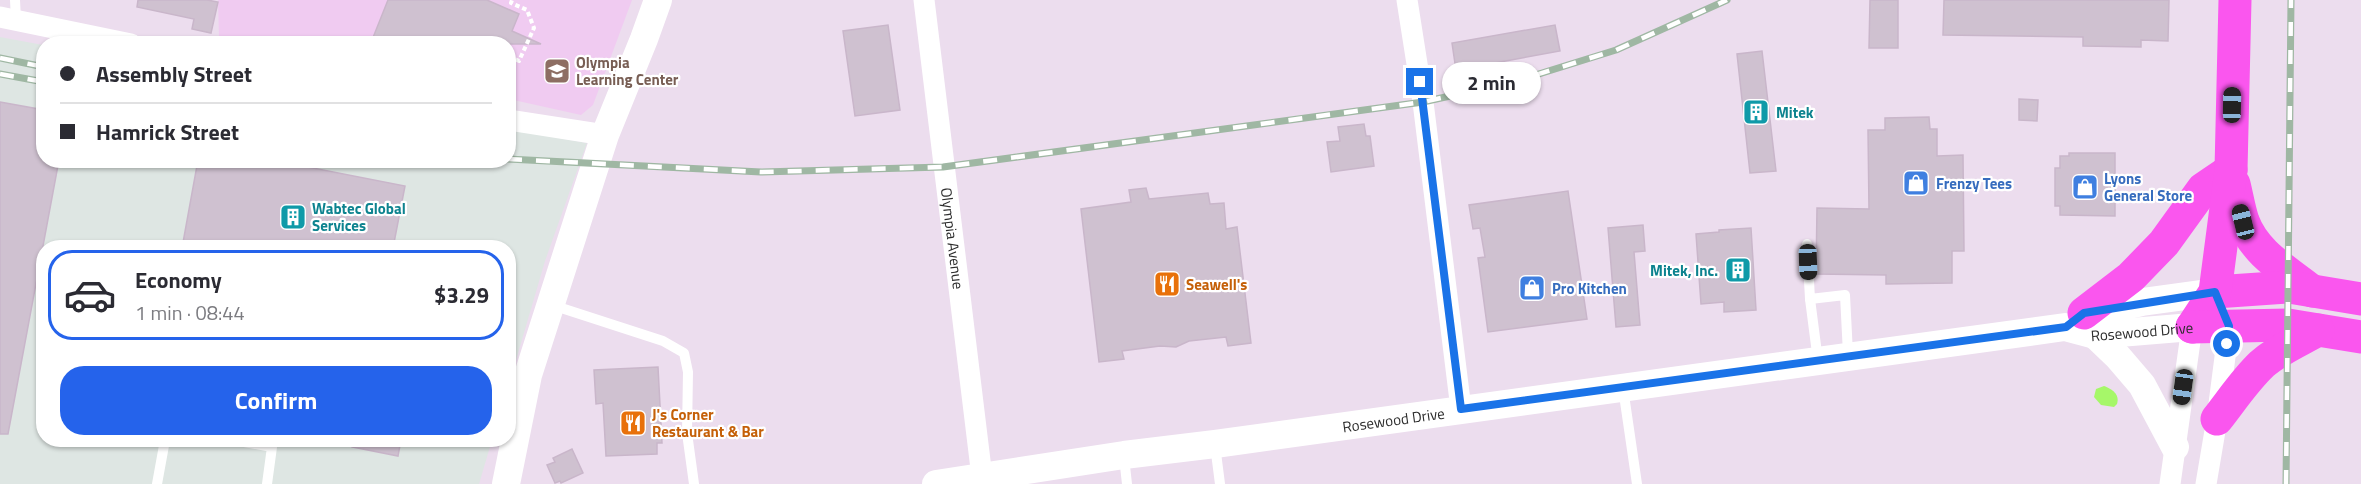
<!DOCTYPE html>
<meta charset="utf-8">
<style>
body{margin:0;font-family:"Titillium Web",sans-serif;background:#f7f7f7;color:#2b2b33;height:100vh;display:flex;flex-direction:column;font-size:22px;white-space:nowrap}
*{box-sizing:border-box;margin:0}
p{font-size:20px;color:#7c7c81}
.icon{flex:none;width:33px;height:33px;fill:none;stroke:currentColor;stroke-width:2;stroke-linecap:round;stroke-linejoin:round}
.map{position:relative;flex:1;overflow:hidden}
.details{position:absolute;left:36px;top:240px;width:480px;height:207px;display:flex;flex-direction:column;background:#fff;border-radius:24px;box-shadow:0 2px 4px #0004}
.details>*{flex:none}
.banner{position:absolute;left:36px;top:36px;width:480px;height:132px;border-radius:24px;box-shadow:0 2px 4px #0004;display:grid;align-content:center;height:132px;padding:0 24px;background:#fff}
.end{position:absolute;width:27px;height:27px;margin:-14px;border:8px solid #1a73e8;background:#fff;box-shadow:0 0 0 3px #fff}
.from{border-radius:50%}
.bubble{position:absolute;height:42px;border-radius:21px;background:#fff;box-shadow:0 2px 4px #0004;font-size:20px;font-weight:700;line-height:42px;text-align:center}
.car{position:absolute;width:18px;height:36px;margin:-18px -9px;border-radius:8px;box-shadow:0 0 4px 2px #0007;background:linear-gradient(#222 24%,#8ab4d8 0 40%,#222 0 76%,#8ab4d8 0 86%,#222 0)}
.banner b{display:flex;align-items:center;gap:21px;height:57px;font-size:22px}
.banner b+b{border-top:2px solid #e1e1e2}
.banner i{width:15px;height:15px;background:#2b2b33}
ul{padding:10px 0 0;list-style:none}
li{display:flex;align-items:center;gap:18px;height:90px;margin:0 12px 9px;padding:0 12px;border:3px solid transparent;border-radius:24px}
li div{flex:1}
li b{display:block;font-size:22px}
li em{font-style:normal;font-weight:700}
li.selected{border-color:#2563eb}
li>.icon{width:54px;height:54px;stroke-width:1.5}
.primary-button{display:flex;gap:12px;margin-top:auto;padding:12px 24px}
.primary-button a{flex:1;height:69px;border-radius:24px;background:#2563eb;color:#fff;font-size:24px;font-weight:700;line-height:69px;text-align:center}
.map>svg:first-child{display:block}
.industrial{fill:#dee6e3}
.education{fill:#f0cbf1}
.water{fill:#a6f769}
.building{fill:#cfc1d0;stroke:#c9b6ca;stroke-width:1.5}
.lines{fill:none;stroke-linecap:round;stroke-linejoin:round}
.path{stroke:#fff;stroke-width:4;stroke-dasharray:4.5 3;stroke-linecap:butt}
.service{stroke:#fff;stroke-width:10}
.minor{stroke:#fff;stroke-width:21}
.secondary{stroke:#fff;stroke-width:28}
.primary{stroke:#fa56ee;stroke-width:33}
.rail-casing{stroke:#9fb7a3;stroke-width:7}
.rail{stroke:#fff;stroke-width:4.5;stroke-dasharray:14;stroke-linecap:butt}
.route{stroke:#1a73e8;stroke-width:8}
.labels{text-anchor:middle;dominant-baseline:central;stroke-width:4.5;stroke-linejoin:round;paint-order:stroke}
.education-label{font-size:15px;font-weight:bold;fill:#785e54;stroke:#fff;text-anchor:start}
.culture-label{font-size:15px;font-weight:bold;fill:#0d838f;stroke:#fff;text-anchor:start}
.shop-label{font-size:15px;font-weight:bold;fill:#366cbe;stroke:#fff;text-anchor:start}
.street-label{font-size:15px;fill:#2c2c2c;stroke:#fff}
.food-label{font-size:15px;font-weight:bold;fill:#c56008;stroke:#fff;text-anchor:start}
</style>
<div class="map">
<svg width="2361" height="484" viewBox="0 0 2361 484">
<rect width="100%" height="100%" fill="#ecddee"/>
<path class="industrial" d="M0,37L43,45L44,160H508L509,129L587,143L545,261L509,384L508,248H44V440H492L479,484H0Z"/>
<path class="education" d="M218,0H632L593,105L581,115L509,99L508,44L248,43L219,37Z"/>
<path class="water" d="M2104,386C2112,389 2120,394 2117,404L2114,407L2101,405L2094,397L2096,389Z"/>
<g class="building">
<path d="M138,0H207L218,2L211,33L192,29L194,19L137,7Z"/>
<path d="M388,0H487L519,14L512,31L541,44H381L372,40Z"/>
<path d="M1870,0H1898V48H1869Z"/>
<path d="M1944,0H2169L2168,41L2141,40V47L2083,46V37L1943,35Z"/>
<path d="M888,25L900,110L855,116L843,31Z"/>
<path d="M1555,25L1560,51L1456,70L1452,43Z"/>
<path d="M1762,51L1776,171L1750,173L1737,54Z"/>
<path d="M2019,99L2038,100L2037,121L2019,120Z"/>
<path d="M0,102L44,110V160H59L8,434H0Z"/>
<path d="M1929,117L1930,129H1937V156L1963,155L1964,251H1952V283L1886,284V275L1816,274L1817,208L1869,209L1868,130H1885V118Z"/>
<path d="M1364,124L1366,136H1370L1374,166L1331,172L1327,142L1340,141L1338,127Z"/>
<path d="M2069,153H2115V216L2060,215V206H2055V168H2060V156H2069Z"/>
<path d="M198,160H272L405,186L393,248H182Z"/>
<path d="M1146,188L1149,199L1208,193L1210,204L1224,203L1226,229L1237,227L1251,343L1228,346L1226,337L1189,341L1176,347L1160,346L1122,351L1124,359L1099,362L1081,209L1131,202L1129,190Z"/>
<path d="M1568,191L1587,319L1488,332L1478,258L1485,257L1480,228L1473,229L1469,205Z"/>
<path d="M1643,225L1645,251L1634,252L1640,325L1616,327L1608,228Z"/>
<path d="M1751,228L1756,310L1724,312V302L1701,304L1696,234L1719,232V230Z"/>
<path d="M658,367L662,443H657V454L606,456L603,403L596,404L594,370Z"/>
<path d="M353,440H401L398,456L352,447Z"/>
<path d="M572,449L583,473L561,483L560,481L555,483L547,465L555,462L553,458Z"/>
</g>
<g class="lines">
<path class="path" d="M509,56L519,61L534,28L527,10L511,3L512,0"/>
<g class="service">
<path d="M15,0L16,20"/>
<path d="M1807,244L1810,299L1845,295L1848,354"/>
<path d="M1810,299L1818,361"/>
<path d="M552,305L663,341L684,353L688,372L687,433L694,484"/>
<path d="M1623,388L1637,484"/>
<path d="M233,440L272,447L267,484"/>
<path d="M1215,445L1220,484"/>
<path d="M1124,457L1127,484"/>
<path d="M157,484L165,440"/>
</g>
<g class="minor">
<path id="s1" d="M924,0L982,477"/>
<path d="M1407,0L1423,102L1461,409"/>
<path d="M0,17L131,44"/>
<path d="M508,120L605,135"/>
<path d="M2170,484L2192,327"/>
<path d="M2206,484L2217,419L2229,326"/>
</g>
<g class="secondary">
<path d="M2082,315L2142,302L2215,292"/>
<path d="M2095,335L2118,357L2142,385L2175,447"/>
<path d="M506,484L528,375L605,135L644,39L658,0"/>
<path id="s2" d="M936,484L1124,455L1215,444L2065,327L2095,335L2192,327"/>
</g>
<g class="primary">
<path d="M2234,184C2237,196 2239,209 2243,221C2255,254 2286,270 2312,291"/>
<path d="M2215,292L2289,287L2361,299"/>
<path d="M2084,313L2131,277L2164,243L2203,189L2231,170"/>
<path d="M2192,327L2215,292L2231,170L2235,0"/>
<path d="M2192,327L2288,325L2361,337"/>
<path d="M2217,419C2232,400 2245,380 2262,364C2279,349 2299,341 2318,330"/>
</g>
<defs>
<g id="rail">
<path d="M0,58L44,67"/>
<path d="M0,74L44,82"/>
<path d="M508,159L761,172L943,167L1423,102L1513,82L1616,50L1727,0"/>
<path d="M2286,484L2291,0"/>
</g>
</defs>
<use href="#rail" class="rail-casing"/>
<use href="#rail" class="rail"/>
</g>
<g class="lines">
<path class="route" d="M1420,82L1461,409L2066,327L2084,313L2215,292L2229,326L2227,344"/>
</g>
<defs>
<symbol id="school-square" viewBox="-11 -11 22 22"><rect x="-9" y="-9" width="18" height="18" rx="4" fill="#8d6e63" stroke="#fff"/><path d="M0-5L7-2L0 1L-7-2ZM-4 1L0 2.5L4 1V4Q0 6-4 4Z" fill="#fff"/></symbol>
<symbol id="building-square" viewBox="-11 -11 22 22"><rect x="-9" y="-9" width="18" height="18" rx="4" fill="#0f9aa8" stroke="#fff"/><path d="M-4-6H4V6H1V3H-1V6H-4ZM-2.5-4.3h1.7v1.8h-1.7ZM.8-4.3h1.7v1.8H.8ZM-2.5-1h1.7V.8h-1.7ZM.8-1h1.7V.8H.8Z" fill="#fff"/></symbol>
<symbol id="shop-square" viewBox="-11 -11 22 22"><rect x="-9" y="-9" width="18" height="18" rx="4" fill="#3f7fe0" stroke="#fff"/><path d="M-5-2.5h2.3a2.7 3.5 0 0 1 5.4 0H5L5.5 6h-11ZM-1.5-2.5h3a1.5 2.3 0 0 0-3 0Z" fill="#fff"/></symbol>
<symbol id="restaurant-square" viewBox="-11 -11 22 22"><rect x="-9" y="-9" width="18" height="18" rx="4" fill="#e8710a" stroke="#fff"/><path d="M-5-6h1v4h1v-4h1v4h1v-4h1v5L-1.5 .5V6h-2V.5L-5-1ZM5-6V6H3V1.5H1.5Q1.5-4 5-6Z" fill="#fff"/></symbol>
</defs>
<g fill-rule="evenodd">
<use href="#school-square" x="542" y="56" width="30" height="30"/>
<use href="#building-square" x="1741" y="97" width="30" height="30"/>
<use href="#shop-square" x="1901" y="168" width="30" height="30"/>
<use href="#shop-square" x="2070" y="172" width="30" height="30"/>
<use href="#building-square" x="278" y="202" width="30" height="30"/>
<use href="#building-square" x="1723" y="255" width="30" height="30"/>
<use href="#restaurant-square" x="1152" y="269" width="30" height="30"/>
<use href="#shop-square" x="1517" y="273" width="30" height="30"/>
<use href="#restaurant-square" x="618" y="408" width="30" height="30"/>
</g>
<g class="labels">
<g class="education-label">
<text x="576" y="62">Olympia<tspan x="576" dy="17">Learning Center</tspan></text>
</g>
<g class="culture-label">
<text x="1776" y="112">Mitek</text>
<text x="312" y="208">Wabtec Global<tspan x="312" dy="17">Services</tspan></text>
<text x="1718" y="270" text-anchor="end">Mitek, Inc.</text>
</g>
<g class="shop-label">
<text x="2104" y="178">Lyons<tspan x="2104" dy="17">General Store</tspan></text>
<text x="1936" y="183">Frenzy Tees</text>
<text x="1552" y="288">Pro Kitchen</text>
</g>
<g class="street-label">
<text stroke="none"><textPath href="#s1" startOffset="240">Olympia Avenue</textPath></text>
<text stroke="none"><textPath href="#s2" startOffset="1218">Rosewood Drive</textPath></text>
<text stroke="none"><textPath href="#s2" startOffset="462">Rosewood Drive</textPath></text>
</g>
<g class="food-label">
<text x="1186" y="284">Seawell's</text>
<text x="652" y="414">J's Corner<tspan x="652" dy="17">Restaurant &amp; Bar</tspan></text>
</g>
</g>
</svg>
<i class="end from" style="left:2227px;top:344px"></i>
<i class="end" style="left:1420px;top:82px"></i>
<div class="bubble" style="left:1442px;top:62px;width:99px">2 min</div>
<i class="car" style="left:2232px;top:105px;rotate:1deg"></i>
<i class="car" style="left:2243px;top:222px;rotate:346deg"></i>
<i class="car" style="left:1808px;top:262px;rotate:178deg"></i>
<i class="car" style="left:2183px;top:387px;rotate:188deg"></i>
<div class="banner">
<b><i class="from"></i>Assembly Street</b>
<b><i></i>Hamrick Street</b>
</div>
<section class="details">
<ul>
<li class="selected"><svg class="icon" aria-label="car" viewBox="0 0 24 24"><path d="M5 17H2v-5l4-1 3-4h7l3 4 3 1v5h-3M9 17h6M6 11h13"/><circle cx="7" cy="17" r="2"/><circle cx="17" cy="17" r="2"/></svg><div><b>Economy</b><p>1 min · 08:44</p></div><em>$3.29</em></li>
</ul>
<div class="primary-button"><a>Confirm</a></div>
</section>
</div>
